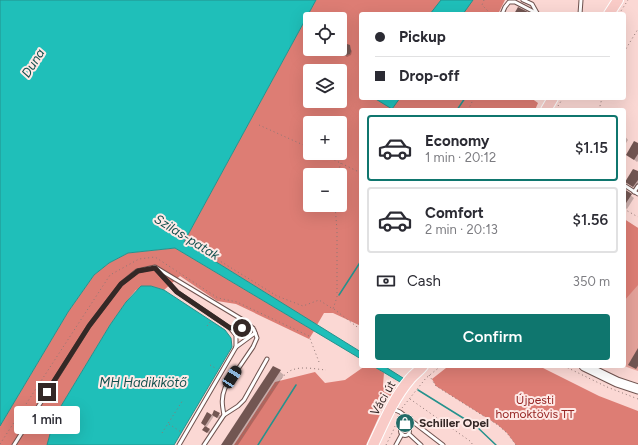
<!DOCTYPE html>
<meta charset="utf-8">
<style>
body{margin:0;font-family:Figtree,sans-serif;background:#f7f7f7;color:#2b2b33;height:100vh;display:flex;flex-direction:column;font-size:15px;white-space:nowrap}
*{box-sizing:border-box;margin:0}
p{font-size:13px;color:#7c7c81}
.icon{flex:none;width:22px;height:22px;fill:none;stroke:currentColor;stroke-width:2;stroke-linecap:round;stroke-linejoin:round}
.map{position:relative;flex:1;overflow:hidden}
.details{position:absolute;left:359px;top:108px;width:267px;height:260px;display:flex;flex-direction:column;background:#fff;border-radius:4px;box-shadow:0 4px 16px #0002}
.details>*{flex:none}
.guide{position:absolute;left:359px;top:12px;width:267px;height:88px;border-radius:4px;box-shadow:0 4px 16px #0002;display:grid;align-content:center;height:88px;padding:0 16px;background:#fff}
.buttons{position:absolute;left:303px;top:12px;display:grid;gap:8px}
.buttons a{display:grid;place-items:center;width:44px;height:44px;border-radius:4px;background:#fff;box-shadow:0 4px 16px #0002;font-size:20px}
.end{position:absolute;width:18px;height:18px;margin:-9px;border:5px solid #342826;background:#fff;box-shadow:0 0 0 2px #fff}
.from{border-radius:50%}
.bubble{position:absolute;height:28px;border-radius:4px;background:#fff;box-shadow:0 4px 16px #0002;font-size:13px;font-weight:600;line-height:28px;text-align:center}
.car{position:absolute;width:12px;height:24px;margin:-12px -6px;border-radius:5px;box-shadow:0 0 3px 1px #0007;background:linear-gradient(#222 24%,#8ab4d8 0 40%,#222 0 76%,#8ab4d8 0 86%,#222 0)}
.guide b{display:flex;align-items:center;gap:14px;height:38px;font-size:15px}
.guide b+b{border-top:1px solid #e1e1e2}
.guide i{width:10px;height:10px;background:#2b2b33}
ul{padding:7px 0 0;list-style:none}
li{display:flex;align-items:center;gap:12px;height:66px;margin:0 8px 6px;padding:0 8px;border:2px solid #e1e1e2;border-radius:4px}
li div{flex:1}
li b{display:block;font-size:15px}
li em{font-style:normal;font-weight:600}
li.current{border-color:#0f766e}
li>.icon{width:36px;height:36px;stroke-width:1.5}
.pay{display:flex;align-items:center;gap:10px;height:44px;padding:0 16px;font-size:15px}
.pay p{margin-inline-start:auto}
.cta{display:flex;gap:8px;margin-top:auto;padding:8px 16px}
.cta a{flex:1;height:46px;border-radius:4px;background:#0f766e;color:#fff;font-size:16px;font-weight:600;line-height:46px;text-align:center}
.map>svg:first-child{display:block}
.green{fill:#e4a199}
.forest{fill:#dd7d74;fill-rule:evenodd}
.water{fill:#1fbfb9;stroke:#25928d}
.shadow{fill:#0003}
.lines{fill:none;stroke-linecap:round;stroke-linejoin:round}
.stream{stroke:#25928d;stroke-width:1.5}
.building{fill:#725652}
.service-casing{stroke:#6f534f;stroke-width:5}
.secondary-casing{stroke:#6f534f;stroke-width:11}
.primary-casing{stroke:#fff;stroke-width:12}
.path{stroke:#8e7774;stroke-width:1;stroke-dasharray:1 3;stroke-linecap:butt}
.service{stroke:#fff;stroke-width:3}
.secondary{stroke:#fff;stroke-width:9}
.primary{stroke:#f9cbc7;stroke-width:10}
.route{stroke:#342826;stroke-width:5}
.labels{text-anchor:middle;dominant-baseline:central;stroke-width:4;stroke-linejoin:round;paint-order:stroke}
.street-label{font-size:12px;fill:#342826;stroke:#fee9e6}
.park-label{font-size:12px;fill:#962422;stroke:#fee9e6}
.poi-label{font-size:12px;font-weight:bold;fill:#342826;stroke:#fee9e6;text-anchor:start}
.water-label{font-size:13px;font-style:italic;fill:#13504e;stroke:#fee9e6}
</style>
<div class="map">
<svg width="638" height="445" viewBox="0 0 638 445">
<rect width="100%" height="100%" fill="#fbd8d4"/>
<path class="green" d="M624,219L638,228V371L624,366Z"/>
<g class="forest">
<path d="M316,0H505L498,14H361V98H531L538,103L535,110H361V326L333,313H324L317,325L184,242ZM310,19H340V49H310ZM310,71H340V101H310ZM310,123H340V153H310ZM310,175H340V205H310Z"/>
<path d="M624,219L638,228V285L624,301Z"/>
<path d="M175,248L314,331L309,339L236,304L217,301L180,276L164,290L151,286L136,290L126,302L110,325L55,416L47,445H0V426L68,312L94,275L109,263L128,253Z"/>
<path d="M365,366H373L384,373L383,385L388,383L397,387L385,403L382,404L381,412L366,445H234L275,382L315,372L325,383L345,380Z"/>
<path d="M450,366H538L543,368L599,396L638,411V445H516L507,433L498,425L436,386L432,379L446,368Z"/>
</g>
<g class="water">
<path d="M0,0H316L184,242L361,352V359L175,248L128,253L109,263L94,275L68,312L0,426Z"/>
<path d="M441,0H473L463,14H430Z"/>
<path d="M374,98H400L392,109Z"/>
<path d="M141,286H151L164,290L225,330L231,338L232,347L174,445H47L55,416L110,325L126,302Z"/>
<path d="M373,366H384L403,378L400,382Z"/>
</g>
<g class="shadow">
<path d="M342,45H347L352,51L351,55L347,57L340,52V47Z"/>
<path d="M624,135L628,140L624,146Z"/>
<path d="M638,144V161L637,162L627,154Z"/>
<path d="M638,172V187L637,190L626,182Z"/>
<path d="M624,190L634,198L627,209L624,207Z"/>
<path d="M274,367L284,375L238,445H223Z"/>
<path d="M215,412L221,416L219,419L214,416L206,428L211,431L209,434L204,430L206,426L204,425L208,414L212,416Z"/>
</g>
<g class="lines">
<g class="stream">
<path d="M457,110L465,98"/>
<path d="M339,295L361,261"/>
<path d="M418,390L476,426L496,445"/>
<path d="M258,445L296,385"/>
</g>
</g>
<g class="building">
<path d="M518,7L532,14H514Z"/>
<path d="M344,43L350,45L351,51L350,54L344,56L339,53L338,49H340L341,45Z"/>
<path d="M634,141L638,143V154L634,160L626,155Z"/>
<path d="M633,169L638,171V180L633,187L625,182Z"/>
<path d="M624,189L632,194L624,206Z"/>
<path d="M638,348V366L636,369L628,365Z"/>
<path d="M273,366L281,370L232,445H221Z"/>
<path d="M214,410L220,413L217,418L212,415Z"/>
<path d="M207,412L212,415L205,426L201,423Z"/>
<path d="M205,426L210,429L207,433L202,430Z"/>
</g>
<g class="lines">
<defs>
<g id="service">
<path d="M523,0L532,4L537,13"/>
<path d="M502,14L505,7L509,2H515L538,14"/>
<path d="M580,14L581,0"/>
<path d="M624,185L638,194"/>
<path d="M634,192L638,186"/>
<path d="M156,269L177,292L230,328L236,335V347L179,445"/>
<path d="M230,328H253"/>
<path d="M236,347L255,333"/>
<path d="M393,409L400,412L443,445"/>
<circle cx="405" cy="431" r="4.5"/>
<path d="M409,434L421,445"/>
<path d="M14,445L89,326L121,284L137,271L155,267L248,323L254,330L257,338L253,347L225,388C221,398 222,404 224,415"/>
<path d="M204,445L224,415L238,406L244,400L267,359"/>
<path d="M396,445L402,434"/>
</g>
<path id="secondary" d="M584,366L617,382L638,389"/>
<g id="primary">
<path d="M609,14L618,0"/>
<path d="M546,110L553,98"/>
<path d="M373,445C384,422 393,399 410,379C414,374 419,371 423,366"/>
</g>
</defs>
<use href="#service" class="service-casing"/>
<use href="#secondary" class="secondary-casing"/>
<use href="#primary" class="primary-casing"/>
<g class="path">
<path d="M484,0L482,5L491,14"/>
<path d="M619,14L628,0"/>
<path d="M624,52L638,29"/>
<path d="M558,106L563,98"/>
<path d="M468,110L474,98"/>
<path d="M599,110L602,98"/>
<path d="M259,125L310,148"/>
<path d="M320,153L361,173"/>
<path d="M337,175L341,163"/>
<path d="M624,209L638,217"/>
<path d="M197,247L277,296L303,306L319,300L333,309L337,297V230L335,205"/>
<path d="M334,309L361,330"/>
<path d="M207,326L211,321"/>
<path d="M210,365L217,369"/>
<path d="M564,366L607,387L638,399"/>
<path d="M429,375L436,386L498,425L507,433L516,445"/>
<path d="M410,399L470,441L473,445"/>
<path d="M402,408L426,378L441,366"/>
<path d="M169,424L181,432"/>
<path d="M162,433L183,400"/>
<path d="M0,444L110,275L139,259L155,257L218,298L237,302L309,336L319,362"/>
<path d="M237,445C246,431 278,374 292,370C302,366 315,369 326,370"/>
<path d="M386,445L393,431L399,417"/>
</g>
<use href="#service" class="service"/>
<use href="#secondary" class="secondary"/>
<use href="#primary" class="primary"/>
</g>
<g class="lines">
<path class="route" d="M47,392L89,326L121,284L138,271L155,268L177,292L230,328H242"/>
</g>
<defs>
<symbol id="shop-disc" viewBox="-11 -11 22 22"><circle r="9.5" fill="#216c68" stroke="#fee9e6"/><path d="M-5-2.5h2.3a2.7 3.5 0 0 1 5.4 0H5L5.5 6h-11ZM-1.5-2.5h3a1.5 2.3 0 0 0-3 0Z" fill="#fff"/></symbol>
</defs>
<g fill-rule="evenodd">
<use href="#shop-disc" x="394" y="412" width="22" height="22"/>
</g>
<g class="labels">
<g class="street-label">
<text transform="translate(383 398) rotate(-60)">Váci út</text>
</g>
<g class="park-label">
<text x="535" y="400">Újpesti<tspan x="535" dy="14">homoktövis TT</tspan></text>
</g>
<g class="poi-label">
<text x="419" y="423">Schiller Opel</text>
</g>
<g class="water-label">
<text transform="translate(33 63) rotate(-58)">Duna</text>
<text transform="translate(187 237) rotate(32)">Szilas-patak</text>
<text x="143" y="382">MH Hadikikötő</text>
</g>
</g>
</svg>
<div class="buttons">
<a><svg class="icon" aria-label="locate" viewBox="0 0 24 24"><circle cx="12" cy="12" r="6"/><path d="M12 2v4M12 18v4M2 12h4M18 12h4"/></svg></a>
<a><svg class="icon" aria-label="layers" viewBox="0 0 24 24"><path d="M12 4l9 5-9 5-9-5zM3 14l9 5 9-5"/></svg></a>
<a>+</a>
<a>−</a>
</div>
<i class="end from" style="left:242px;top:328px"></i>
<i class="end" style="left:47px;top:392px"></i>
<div class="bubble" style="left:14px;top:406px;width:66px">1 min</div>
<i class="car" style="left:232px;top:377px;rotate:33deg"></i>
<div class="guide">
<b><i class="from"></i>Pickup</b>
<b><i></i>Drop-off</b>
</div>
<section class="details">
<ul>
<li class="current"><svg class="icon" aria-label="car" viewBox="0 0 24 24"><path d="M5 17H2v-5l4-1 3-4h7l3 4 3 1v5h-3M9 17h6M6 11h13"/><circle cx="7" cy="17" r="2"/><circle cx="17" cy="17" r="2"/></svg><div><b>Economy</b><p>1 min · 20:12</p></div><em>$1.15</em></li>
<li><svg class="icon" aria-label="car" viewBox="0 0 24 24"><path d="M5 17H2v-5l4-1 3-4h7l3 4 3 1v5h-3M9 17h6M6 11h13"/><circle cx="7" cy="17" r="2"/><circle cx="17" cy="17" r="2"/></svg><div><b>Comfort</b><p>2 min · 20:13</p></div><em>$1.56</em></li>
</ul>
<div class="pay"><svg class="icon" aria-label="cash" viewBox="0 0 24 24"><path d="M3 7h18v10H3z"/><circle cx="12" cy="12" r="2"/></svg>Cash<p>350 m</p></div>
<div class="cta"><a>Confirm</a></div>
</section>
</div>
